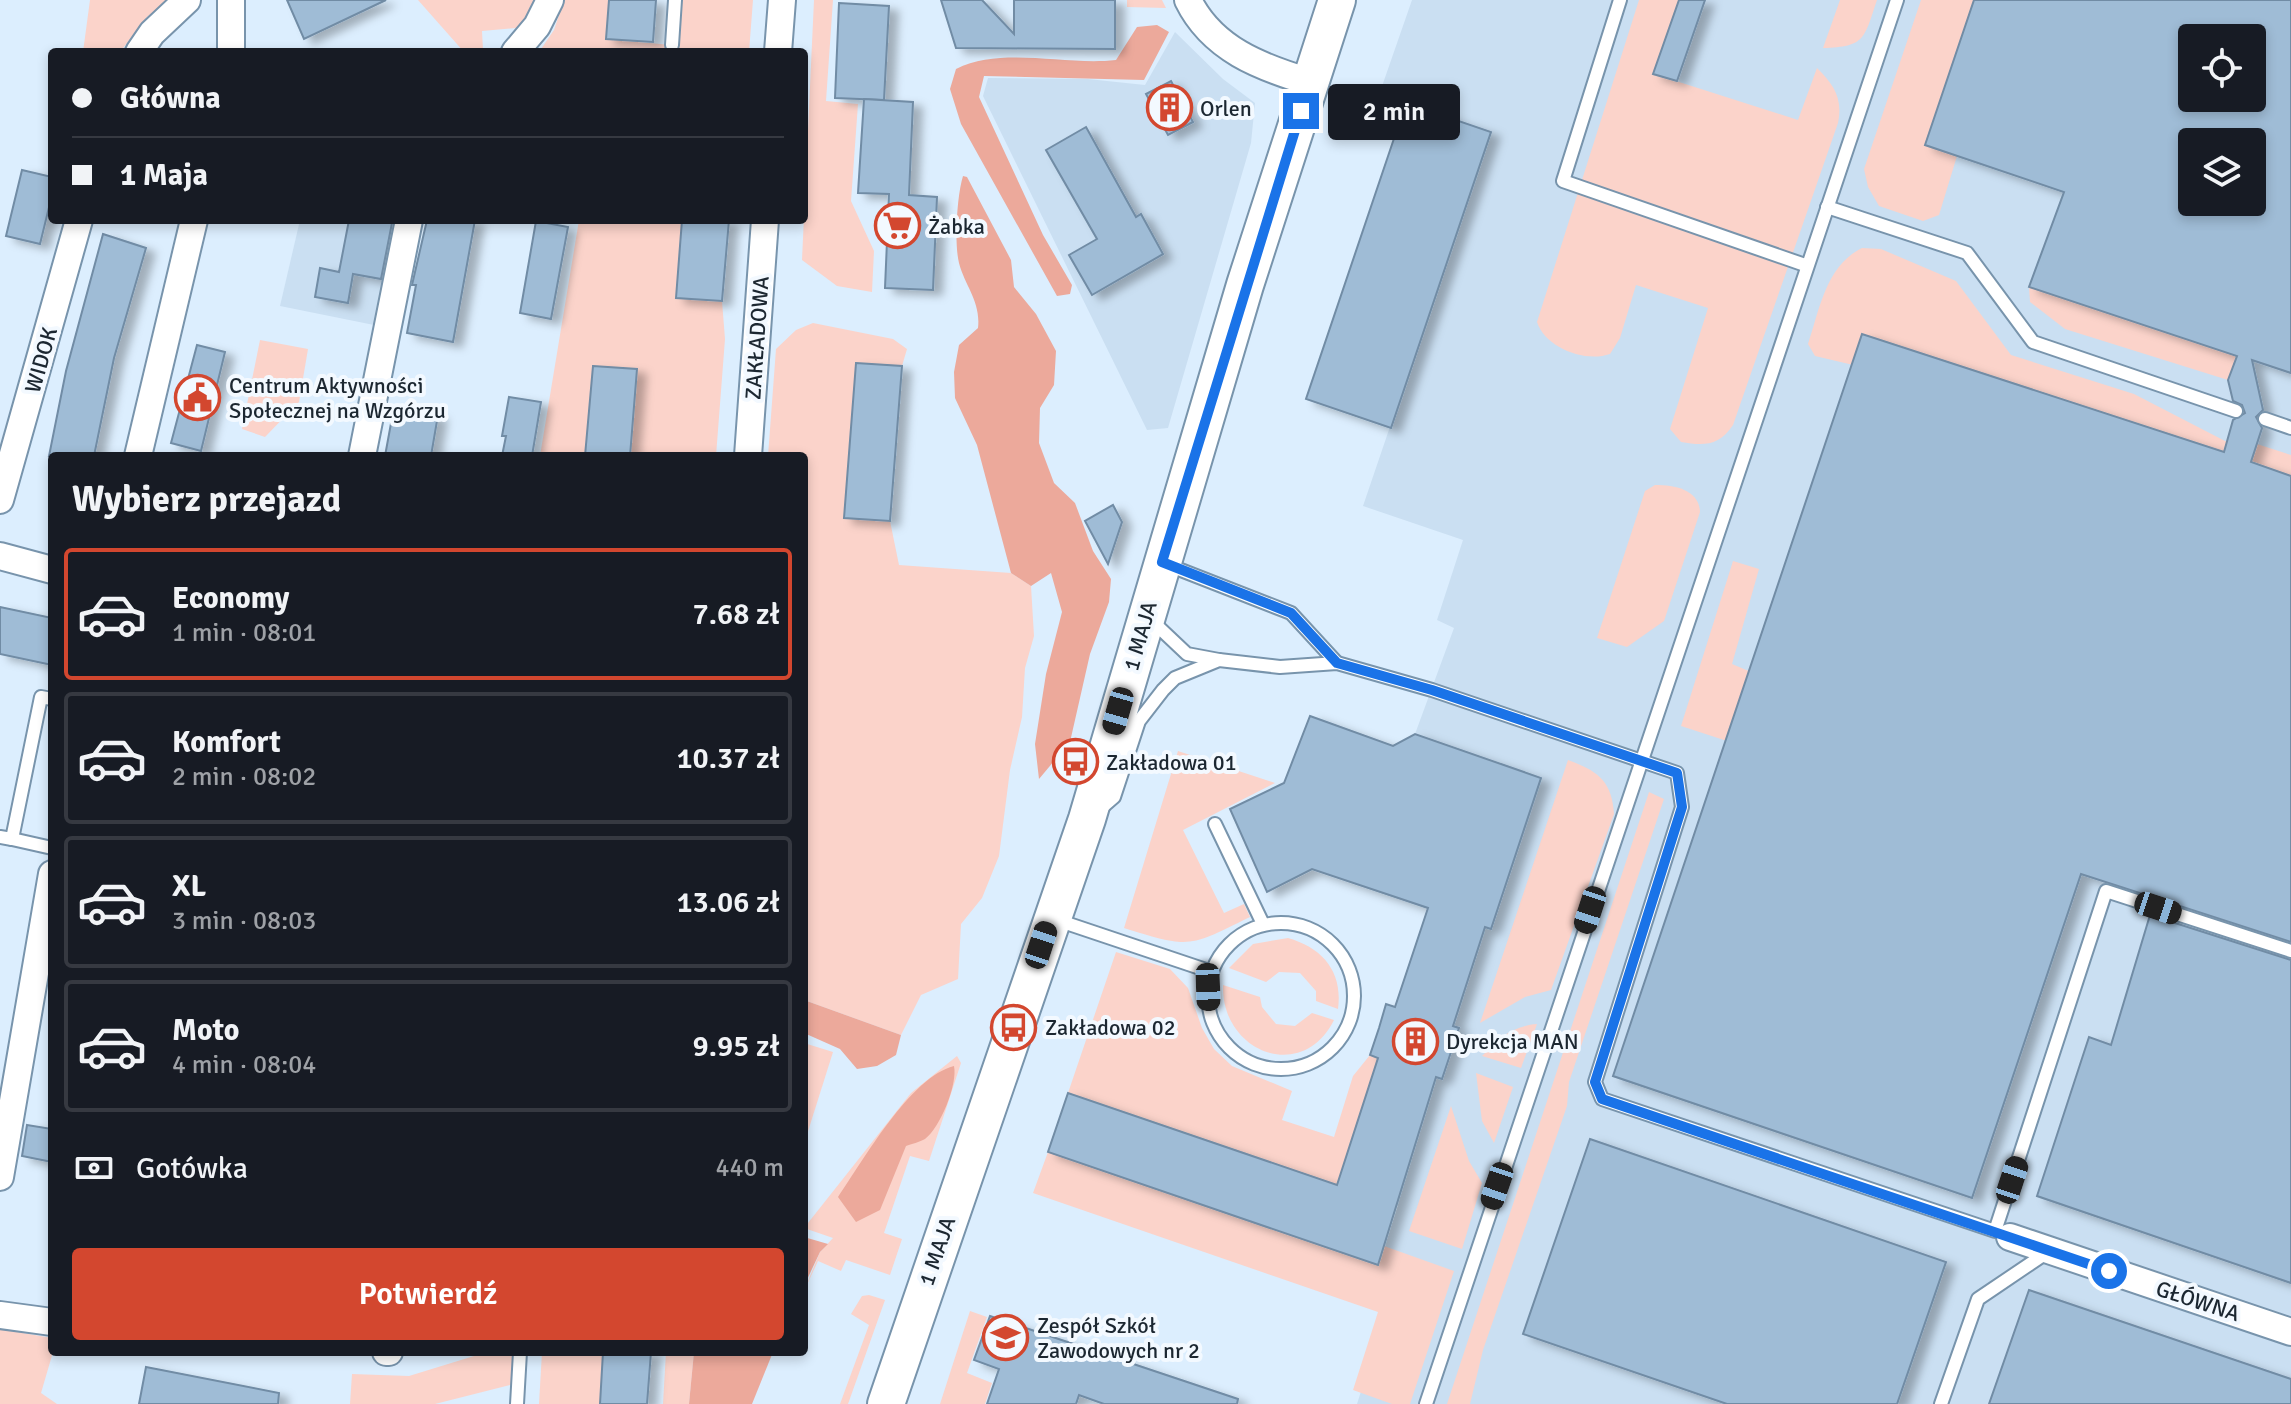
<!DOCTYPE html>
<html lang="pl">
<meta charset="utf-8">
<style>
body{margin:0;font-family:Signika,sans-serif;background:#20242c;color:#f1f3f6;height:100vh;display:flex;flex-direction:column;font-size:30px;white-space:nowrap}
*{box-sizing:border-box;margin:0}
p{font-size:26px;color:#9ea1a6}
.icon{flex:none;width:44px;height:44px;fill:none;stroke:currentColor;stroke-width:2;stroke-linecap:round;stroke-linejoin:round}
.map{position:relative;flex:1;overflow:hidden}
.panel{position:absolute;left:48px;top:452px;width:760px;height:904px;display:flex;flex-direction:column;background:#171b24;border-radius:8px;box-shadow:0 4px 12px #0003}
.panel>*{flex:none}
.hud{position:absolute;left:48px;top:48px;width:760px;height:176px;border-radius:8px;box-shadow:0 4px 12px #0003;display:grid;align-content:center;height:176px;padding:0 24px;background:#171b24}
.buttons{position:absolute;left:2178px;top:24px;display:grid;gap:16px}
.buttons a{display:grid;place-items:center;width:88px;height:88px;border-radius:8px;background:#171b24;box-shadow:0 4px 12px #0003;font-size:40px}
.end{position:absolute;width:36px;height:36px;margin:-18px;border:10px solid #1a73e8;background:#fff;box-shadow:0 0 0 4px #fff}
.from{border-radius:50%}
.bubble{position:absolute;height:56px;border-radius:8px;background:#171b24;box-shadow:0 4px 12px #0003;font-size:26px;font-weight:600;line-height:56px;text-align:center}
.car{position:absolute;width:24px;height:48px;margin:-24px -12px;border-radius:10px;box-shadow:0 0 6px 2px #0007;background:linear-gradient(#222 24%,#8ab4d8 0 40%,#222 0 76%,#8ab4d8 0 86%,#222 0)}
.hud b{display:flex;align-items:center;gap:28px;height:76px;font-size:30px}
.hud b+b{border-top:2px solid #363941}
.hud i{width:20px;height:20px;background:#f1f3f6}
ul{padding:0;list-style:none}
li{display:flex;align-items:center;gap:24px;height:132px;margin:0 16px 12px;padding:0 8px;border:4px solid #363941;border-radius:8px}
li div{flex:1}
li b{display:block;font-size:30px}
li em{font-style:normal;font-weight:600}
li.active{border-color:#d3472f}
li>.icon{width:72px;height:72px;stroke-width:1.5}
h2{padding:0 24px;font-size:36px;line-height:96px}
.pay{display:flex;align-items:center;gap:20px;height:88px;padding:0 24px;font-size:30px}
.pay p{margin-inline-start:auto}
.primary-button{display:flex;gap:16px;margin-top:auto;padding:16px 24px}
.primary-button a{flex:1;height:92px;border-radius:8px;background:#d3472f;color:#fff;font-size:32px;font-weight:600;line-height:92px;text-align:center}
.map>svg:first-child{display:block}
.built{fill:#cadff2;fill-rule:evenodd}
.green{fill:#fbd3ca}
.forest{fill:#eca99b}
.building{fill:#9fbcd6;stroke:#718ca5;stroke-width:2;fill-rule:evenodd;filter:url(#shadow)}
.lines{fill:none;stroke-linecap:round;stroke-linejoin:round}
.lane-casing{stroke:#7894ac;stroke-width:16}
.street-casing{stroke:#7894ac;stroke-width:30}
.secondary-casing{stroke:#7894ac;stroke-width:40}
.lane{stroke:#fff;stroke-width:12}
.street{stroke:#fff;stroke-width:26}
.secondary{stroke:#fff;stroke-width:36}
.route{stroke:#1a73e8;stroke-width:10}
.labels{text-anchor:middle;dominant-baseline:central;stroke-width:8;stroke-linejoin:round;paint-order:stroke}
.poi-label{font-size:22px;fill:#1c2731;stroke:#f3f9ff;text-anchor:start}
.street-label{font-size:22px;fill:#1c2731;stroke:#f3f9ff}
</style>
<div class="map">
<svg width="2291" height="1404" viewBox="0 0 2291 1404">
<defs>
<filter id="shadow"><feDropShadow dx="9" dy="5" stdDeviation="4" flood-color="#0004"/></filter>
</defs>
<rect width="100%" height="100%" fill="#dceefe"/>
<g class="built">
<path d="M1412,0H2291V1404H1357L1396,1281L1378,1265L1398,1206L1390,1203L1404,1176L1485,927L1490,929L1540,778L1415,734L1454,628L1437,620L1463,540L1363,506L1490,133L1380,92ZM2192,38H2252V98H2192ZM2192,142H2252V202H2192Z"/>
<path d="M1175,32L1223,79L1255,103L1251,143L1168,428L1147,430L983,96L988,78L1088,79L1145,85Z"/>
<path d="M300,220H396L374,325L280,306Z"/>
</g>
<g class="green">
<path d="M90,0H168L147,17L120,52H83Z"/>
<path d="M418,0H540L526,27L482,31L483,50L510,47L505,52H464Z"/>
<path d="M564,0H609L607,39L671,45L675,0H753L749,52H539L554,30Z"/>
<path d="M814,0H833L826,101L858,104L851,201L874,251L872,292L837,286L802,260Z"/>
<path d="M1127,0H1162L1166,8L1127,7Z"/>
<path d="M1639,0H1679L1654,74L1798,120L1817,68C1834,85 1843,98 1838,123L1733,425C1719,446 1704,446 1681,442L1670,429L1708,308L1636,285L1620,338L1610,354C1584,363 1545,347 1537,322Z"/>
<path d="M1840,0H1877C1864,38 1866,47 1823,48Z"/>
<path d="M1921,0H1974L1925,145L1957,156L1939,215L1923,221L1879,206L1868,187L1864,169Z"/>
<path d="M579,220H682L676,298L722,301L725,339L716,456H630L637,369L594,366L585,456H540Z"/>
<path d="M1862,248L1881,249L1956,281L2011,355L2134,394L2227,442L2223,452L1815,356L1808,344C1820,308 1826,266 1862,248Z"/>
<path d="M2029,287L2237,356L2228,380L2065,329L2030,302Z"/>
<path d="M813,323L893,339L907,349L902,366L857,364L845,518L890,521L899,565L1011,573L1031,586L1034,636L1025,668L1022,717L1010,770L999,856L982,898L961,924L958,979L921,995L901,1035L804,1000V456H768L776,349L796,330Z"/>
<path d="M260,340L308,349L299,402L265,437L242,429Z"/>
<path d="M2257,444L2291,455V476L2251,462Z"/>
<path d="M1655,485C1676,485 1699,490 1700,512L1664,621L1627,647L1597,638L1645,491Z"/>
<path d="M1733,561L1759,569L1732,664L1751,672L1727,741L1681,726Z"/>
<path d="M1178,751L1275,783L1183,830L1224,913L1244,904L1250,917C1189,947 1191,949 1124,928Z"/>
<path d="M1568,760C1598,771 1612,781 1614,814L1551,990L1525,997L1480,1023Z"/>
<path d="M1649,792L1664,799L1569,1082L1567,1106L1483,1350L1470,1404H1447Z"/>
<path d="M1288,938C1323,948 1343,972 1338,1009L1316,1001V991L1300,973L1279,972L1266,982L1229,968L1253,944Z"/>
<path d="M1116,952L1170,969L1188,988L1202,1028L1214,1049L1232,1066L1292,1091L1282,1120L1334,1137L1353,1076L1370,1055L1378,1057L1356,1192L1068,1093Z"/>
<path d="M1223,985L1260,997L1262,1007L1276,1024L1295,1026L1312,1013L1334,1020C1302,1084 1221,1052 1223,985Z"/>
<path d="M1537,1024L1521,1068L1482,1056C1499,1038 1512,1026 1537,1024Z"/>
<path d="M804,1043L833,1052L804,1144Z"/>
<path d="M957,1056L961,1063L929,1161L910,1156L884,1233L902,1239L890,1275L846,1260L841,1271L818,1261L804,1291L820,1252L833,1238L804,1228L911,1093Z"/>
<path d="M1476,1073L1513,1087L1494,1143L1482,1121Z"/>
<path d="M1451,1106L1469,1161L1482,1183L1462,1249L1409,1231Z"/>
<path d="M1048,1152L1377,1265L1384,1246L1454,1271L1410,1404H1392L1353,1390L1378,1312L1033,1193Z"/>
<path d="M869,1295L885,1300L848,1404H840L869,1325L851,1314L862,1296Z"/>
<path d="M970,1311L987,1317L967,1373L992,1383L985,1404H940Z"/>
<path d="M0,1329L52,1338L53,1352L41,1393L57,1404H0Z"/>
<path d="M487,1352H520L518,1383L435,1404H350L352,1374L409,1376Z"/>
<path d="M542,1352H603L600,1404H539Z"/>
<path d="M666,1352H694L689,1404H663Z"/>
</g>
<g class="forest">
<path d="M1157,25L1169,32L1144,80L984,76L979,97L1043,235L1072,285L1070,294L1057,296L961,124L950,89L956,69C1003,46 1065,66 1116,60L1137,27Z"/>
<path d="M963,176L967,177L1011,260L1014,287L1036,314L1056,351L1054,385L1040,408L1039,443L1054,483L1075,503L1093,551L1111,579L1109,602L1090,654L1070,742L1039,779L1035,744L1046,674L1062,612L1051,573L1031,586L1011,573L977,445L955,398L954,372L959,345L978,328C981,302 965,286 959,263C954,243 957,195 963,176Z"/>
<path d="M804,1000L901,1035L896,1055L877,1066L857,1069L840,1049L804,1033Z"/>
<path d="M954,1066C958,1084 940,1128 925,1139C920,1142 911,1144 906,1146L880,1210L856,1222L838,1197C863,1161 910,1077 954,1066Z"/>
<path d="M804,1237L828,1244L820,1252L804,1286Z"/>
<path d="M694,1352H773L752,1404H689Z"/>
</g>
<g class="building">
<path d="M287,0H386L304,39Z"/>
<path d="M609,0H656L653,42L606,39Z"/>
<path d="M941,0H982L1014,34V0H1115V49L956,48Z"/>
<path d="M1679,0H1705L1677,81L1653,74Z"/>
<path d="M1974,0H2291V373L2252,360L2263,410L2256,417L2262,428L2251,462L2291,476V942L2081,874L1972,1198L1613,1076L1862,334L2224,452L2233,420L2245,413L2242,405L2233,401L2228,380L2237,356L2029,287L2064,192L1925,145ZM2192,38H2252V98H2192ZM2192,142H2252V202H2192Z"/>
<path d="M839,3L889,6L884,100L835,98Z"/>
<path d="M1171,81L1193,122L1168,135L1146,94Z"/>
<path d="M864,99L913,102L909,195L937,197L933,290L885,288L889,194L858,193Z"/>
<path d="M1406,103L1491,132L1391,428L1306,399Z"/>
<path d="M1086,127L1136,217L1141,214L1163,254L1092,295L1069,255L1097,239L1046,150Z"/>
<path d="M22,170L52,177V195L40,244L6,236Z"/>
<path d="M349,220L392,223L381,279L353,274L348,303L315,297L320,268L339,272Z"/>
<path d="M427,220H475L453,342L407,333L416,285H412Z"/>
<path d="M682,220H729L722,301L676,298Z"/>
<path d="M536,221L568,227L551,319L520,313Z"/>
<path d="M103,234L146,248L114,358L94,456H49L66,371Z"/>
<path d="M197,345L225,352L201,451L171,443Z"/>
<path d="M856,363L902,366L890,521L844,518Z"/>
<path d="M593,366L637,369L630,456H585Z"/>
<path d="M509,397L541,402L532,456H502L506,436H502Z"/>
<path d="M394,407L438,415L431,456H385Z"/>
<path d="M1113,505L1122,522L1108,564L1085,521Z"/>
<path d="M0,607L52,618V665L0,654Z"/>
<path d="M1310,716L1393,746L1415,734L1541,778L1491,929L1485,927L1453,1026L1459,1028L1442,1079L1436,1077L1378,1265L1048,1152L1068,1093L1337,1185L1378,1058L1370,1055L1379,1028L1386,1004L1395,1007L1428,908L1312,869L1267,892L1230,809L1284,783Z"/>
<path d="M2150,915L2291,960V1283L2037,1196L2089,1037L2111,1045Z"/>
<path d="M27,1125L52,1129V1162L22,1156Z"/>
<path d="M1590,1139L1946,1262L1897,1404H1727L1523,1334Z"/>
<path d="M2029,1290L2291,1379V1404H1989Z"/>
<path d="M990,1316L1238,1399L1237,1404H1104L1079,1395L1076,1404H987L999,1369L974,1360Z"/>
<path d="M603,1352H651L647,1404H600Z"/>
<path d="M146,1367L279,1393L278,1404H139Z"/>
</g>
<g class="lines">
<defs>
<g id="lane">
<path d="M1620,0L1563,181L1805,265"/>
<path d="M672,45L675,0"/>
<path d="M1827,207L1967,253L2033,342L2236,411"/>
<path d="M2265,419L2291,428"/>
<path d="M1168,565L1291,613L1337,663"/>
<path d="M1151,620L1187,654L1219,660"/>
<path d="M1099,810L1114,797L1139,721L1163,690L1175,678L1219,660L1280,667L1337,663L1432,690L1677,773L1682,807L1595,1082L1602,1099L1995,1231L2106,891L2291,951"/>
<path d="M1215,824L1263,924"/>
<path d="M0,837L12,839L41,697L52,699"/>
<path d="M12,839L52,848"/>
<path d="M1057,920L1212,972"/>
<circle cx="1281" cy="996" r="73"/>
<path d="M517,1404L520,1352"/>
<path d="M1426,1404L1897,0"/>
<path d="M1941,1404L1978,1299L2049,1251"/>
</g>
<g id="street">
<path d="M1188,0C1212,49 1260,67 1310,82"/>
<path d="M139,52L152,33L187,0"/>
<path d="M231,52V0"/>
<path d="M515,52L537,26L550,0"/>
<path d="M778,52L782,0"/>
<path d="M138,456L194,220"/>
<path d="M362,456L409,220"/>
<path d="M748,456L765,220"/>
<path d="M0,500L79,220"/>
<path d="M0,556L52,570"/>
<path d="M0,1177L52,874"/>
<path d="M2010,1237L2291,1332"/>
<path d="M0,1315L52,1322"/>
<path d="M386,1352H389"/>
</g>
<path id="secondary" d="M886,1404L1087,819L1245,285L1337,0"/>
</defs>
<use href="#lane" class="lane-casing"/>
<use href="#street" class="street-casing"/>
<use href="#secondary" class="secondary-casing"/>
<use href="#lane" class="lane"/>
<use href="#street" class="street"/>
<use href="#secondary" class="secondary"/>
</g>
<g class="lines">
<path class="route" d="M1301,111L1162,562L1291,613L1337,663L1432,690L1677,773L1682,807L1595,1082L1602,1099L2109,1271"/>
</g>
<defs>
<symbol id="building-ring" viewBox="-11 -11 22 22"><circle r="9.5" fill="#f3f9ff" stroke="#d3472f" stroke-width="1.5"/><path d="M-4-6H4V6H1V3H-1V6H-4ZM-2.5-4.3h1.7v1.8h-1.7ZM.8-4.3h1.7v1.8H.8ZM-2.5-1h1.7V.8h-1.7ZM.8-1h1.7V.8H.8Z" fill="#d3472f"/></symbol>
<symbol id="supermarket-ring" viewBox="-11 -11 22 22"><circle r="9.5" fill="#f3f9ff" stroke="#d3472f" stroke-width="1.5"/><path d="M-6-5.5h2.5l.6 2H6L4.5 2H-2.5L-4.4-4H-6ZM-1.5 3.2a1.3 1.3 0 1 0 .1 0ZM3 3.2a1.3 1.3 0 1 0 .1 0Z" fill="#d3472f"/></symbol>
<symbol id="civic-ring" viewBox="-11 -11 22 22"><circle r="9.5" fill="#f3f9ff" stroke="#d3472f" stroke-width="1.5"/><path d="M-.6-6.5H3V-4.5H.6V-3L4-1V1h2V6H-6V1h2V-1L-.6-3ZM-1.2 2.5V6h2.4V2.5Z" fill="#d3472f"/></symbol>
<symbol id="bus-ring" viewBox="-11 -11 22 22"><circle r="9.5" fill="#f3f9ff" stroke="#d3472f" stroke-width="1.5"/><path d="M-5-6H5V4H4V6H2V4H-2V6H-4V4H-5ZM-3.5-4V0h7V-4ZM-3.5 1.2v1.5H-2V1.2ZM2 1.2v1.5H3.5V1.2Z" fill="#d3472f"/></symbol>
<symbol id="school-ring" viewBox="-11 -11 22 22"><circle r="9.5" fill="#f3f9ff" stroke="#d3472f" stroke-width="1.5"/><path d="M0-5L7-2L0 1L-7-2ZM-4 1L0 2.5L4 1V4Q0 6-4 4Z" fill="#d3472f"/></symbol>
</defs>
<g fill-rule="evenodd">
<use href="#building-ring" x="1144" y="82" width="51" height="51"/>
<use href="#supermarket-ring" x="872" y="200" width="51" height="51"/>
<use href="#civic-ring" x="172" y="372" width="51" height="51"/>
<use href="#bus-ring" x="1050" y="736" width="51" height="51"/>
<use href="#bus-ring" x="988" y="1002" width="51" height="51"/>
<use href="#building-ring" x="1390" y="1016" width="51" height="51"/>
<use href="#school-ring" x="980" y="1312" width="51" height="51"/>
</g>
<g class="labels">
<g class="poi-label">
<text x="1200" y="108">Orlen</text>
<text x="928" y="226">Żabka</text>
<text x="229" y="385">Centrum Aktywności<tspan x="229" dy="25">Społecznej na Wzgórzu</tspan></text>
<text x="1106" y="762">Zakładowa 01</text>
<text x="1045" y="1027">Zakładowa 02</text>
<text x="1446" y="1041">Dyrekcja MAN</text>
<text x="1037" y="1325">Zespół Szkół<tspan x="1037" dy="25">Zawodowych nr 2</tspan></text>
</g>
<g class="street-label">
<text transform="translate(757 338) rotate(-86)">ZAKŁADOWA</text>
<text transform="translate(41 360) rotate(-74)">WIDOK</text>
<text transform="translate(1140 636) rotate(-74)">1 MAJA</text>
<text transform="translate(937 1251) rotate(-71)">1 MAJA</text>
<text transform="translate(2198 1301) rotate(18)">GŁÓWNA</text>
</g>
</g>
</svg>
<div class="buttons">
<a><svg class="icon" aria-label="locate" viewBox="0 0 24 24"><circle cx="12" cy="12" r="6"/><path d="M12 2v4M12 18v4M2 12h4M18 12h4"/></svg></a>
<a><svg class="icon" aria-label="layers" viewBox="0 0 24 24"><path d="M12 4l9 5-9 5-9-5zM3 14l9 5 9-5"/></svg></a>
</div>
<i class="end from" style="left:2109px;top:1271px"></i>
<i class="end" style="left:1301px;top:111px"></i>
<div class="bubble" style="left:1328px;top:84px;width:132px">2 min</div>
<i class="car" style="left:1118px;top:711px;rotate:196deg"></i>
<i class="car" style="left:2158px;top:908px;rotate:108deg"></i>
<i class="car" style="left:1590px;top:910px;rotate:198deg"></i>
<i class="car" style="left:1041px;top:945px;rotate:18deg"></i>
<i class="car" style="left:1208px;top:987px;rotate:178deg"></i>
<i class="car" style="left:2012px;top:1180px;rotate:18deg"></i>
<i class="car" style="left:1497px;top:1186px;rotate:199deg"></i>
<div class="hud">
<b><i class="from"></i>Główna</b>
<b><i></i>1 Maja</b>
</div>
<section class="panel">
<h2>Wybierz przejazd</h2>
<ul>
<li class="active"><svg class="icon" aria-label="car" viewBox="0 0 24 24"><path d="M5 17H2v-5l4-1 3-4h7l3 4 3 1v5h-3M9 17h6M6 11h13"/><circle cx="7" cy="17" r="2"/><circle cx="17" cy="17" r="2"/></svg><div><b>Economy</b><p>1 min · 08:01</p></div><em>7.68 zł</em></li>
<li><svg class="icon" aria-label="car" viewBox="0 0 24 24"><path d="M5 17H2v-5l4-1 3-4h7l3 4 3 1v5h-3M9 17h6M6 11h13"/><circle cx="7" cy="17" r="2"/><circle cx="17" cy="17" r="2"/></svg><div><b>Komfort</b><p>2 min · 08:02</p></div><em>10.37 zł</em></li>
<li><svg class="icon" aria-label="car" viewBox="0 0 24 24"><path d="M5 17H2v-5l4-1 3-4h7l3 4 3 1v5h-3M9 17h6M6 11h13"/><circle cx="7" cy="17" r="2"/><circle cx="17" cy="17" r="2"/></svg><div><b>XL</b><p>3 min · 08:03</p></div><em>13.06 zł</em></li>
<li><svg class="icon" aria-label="car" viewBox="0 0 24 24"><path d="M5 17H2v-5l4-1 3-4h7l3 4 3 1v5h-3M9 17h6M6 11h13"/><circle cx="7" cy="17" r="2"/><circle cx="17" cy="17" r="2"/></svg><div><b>Moto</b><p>4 min · 08:04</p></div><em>9.95 zł</em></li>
</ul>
<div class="pay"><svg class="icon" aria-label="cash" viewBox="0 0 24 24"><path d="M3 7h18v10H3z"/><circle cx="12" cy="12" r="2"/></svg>Gotówka<p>440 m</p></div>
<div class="primary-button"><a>Potwierdź</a></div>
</section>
</div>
